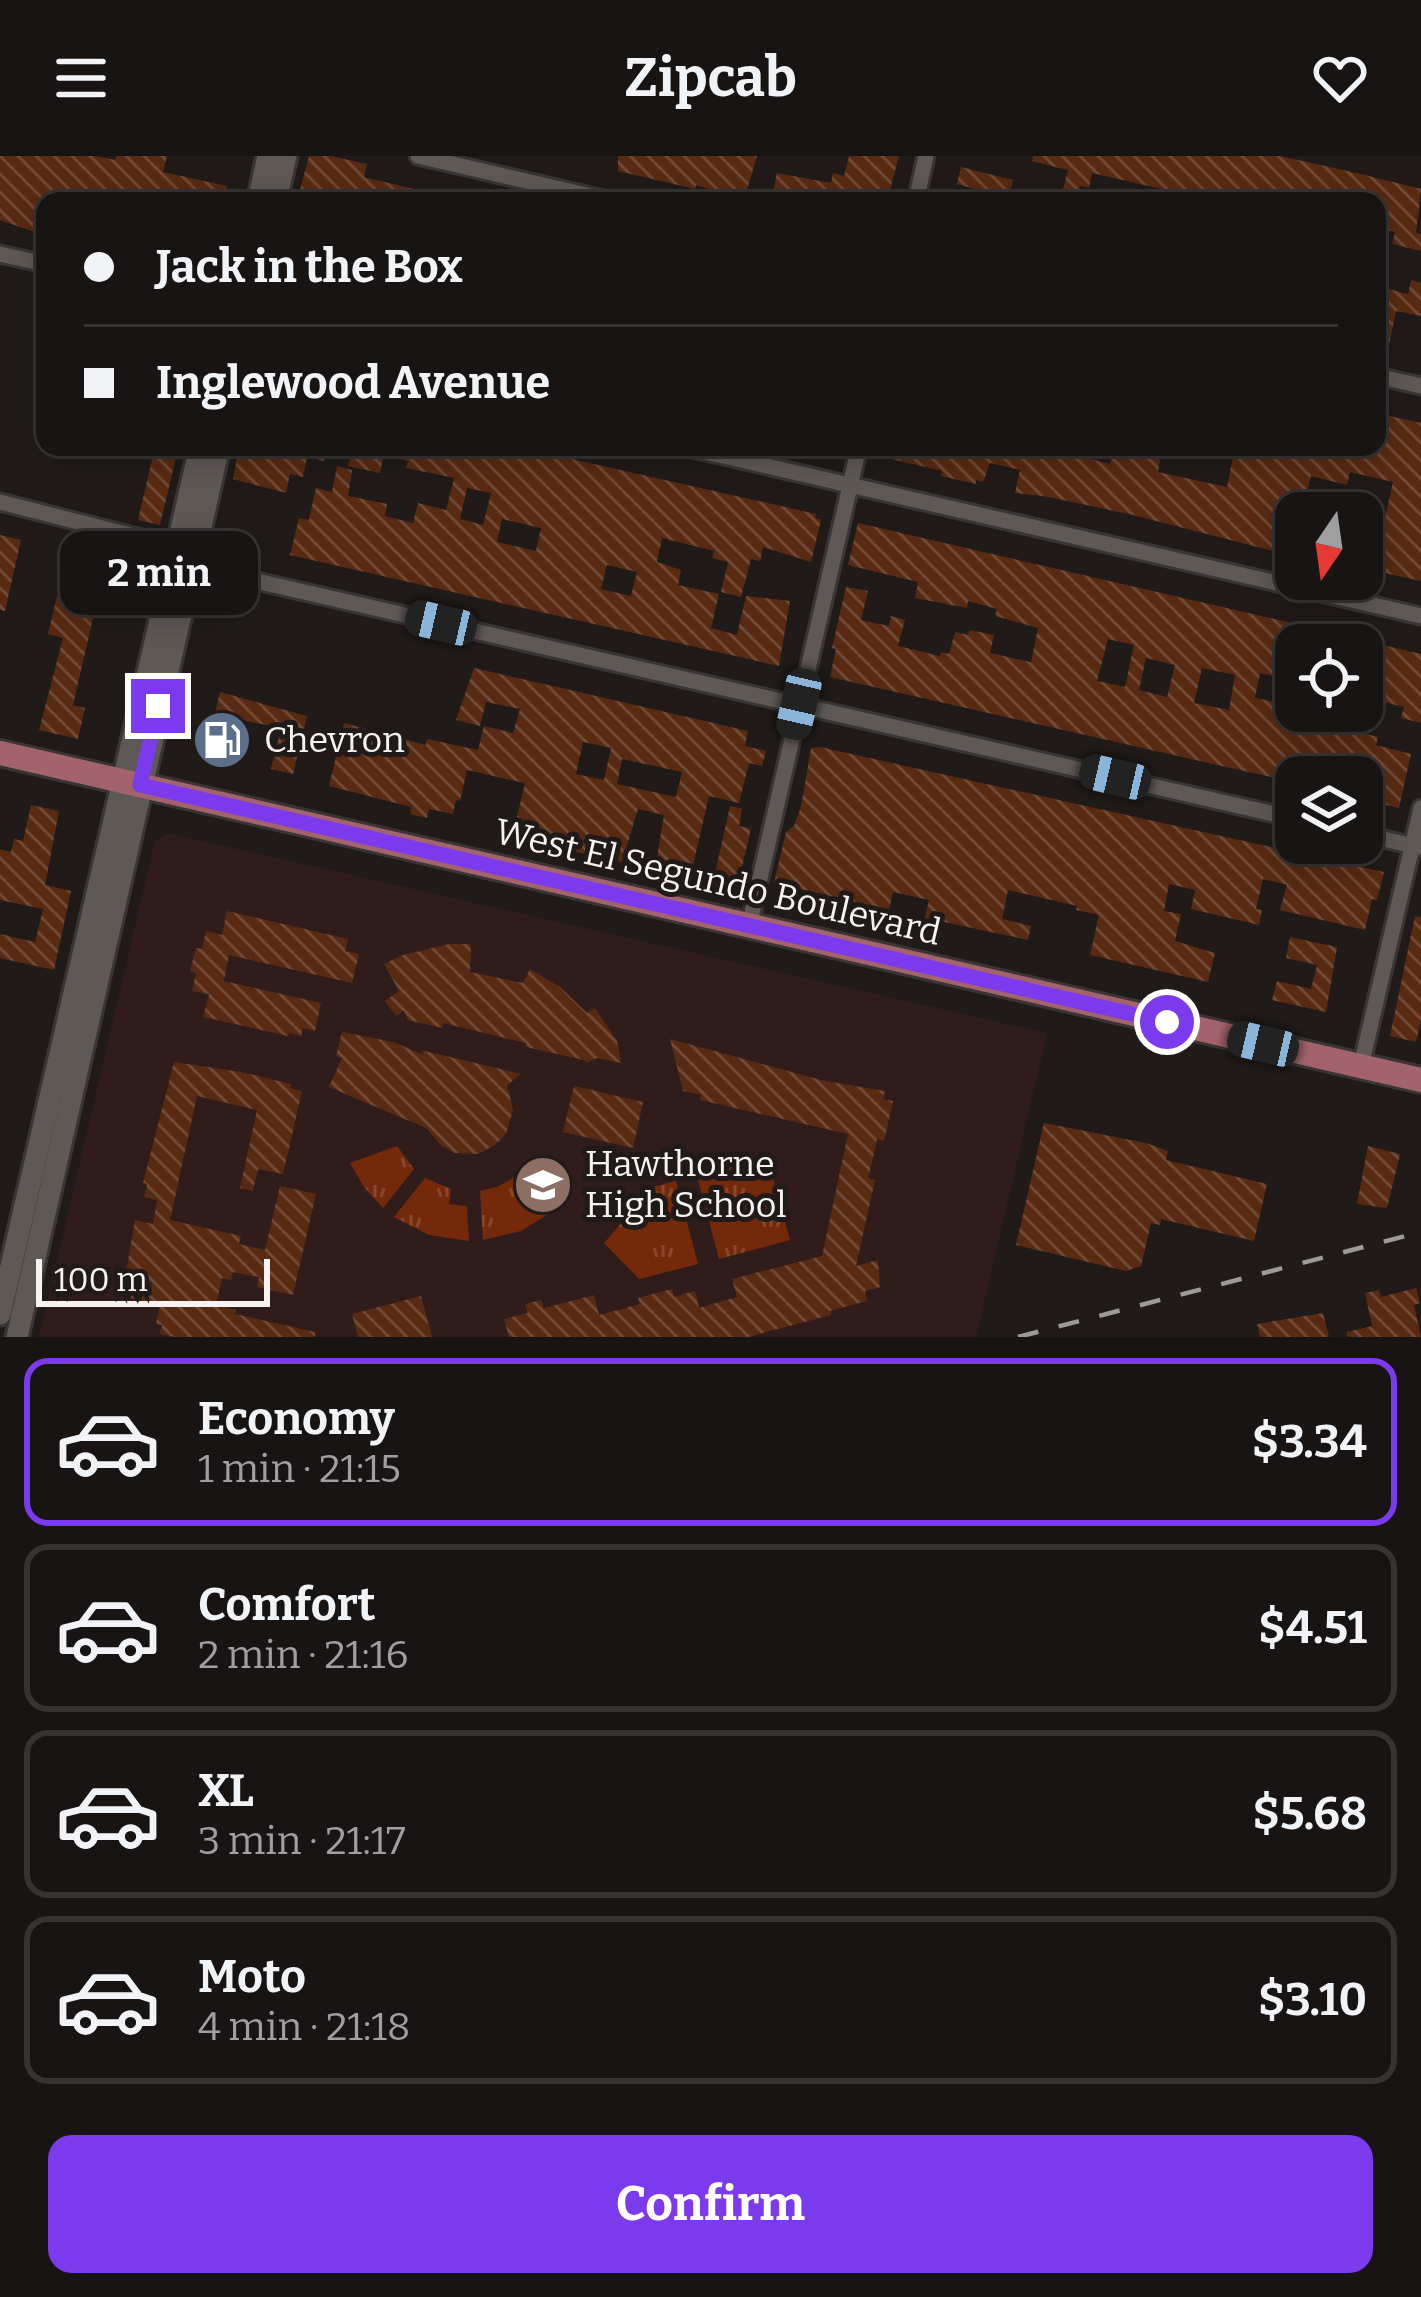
<!DOCTYPE html>
<meta charset="utf-8">
<style>
body{margin:0;font-family:Bitter,serif;background:#252121;color:#f1f3f6;height:100vh;display:flex;flex-direction:column;font-size:45px;white-space:nowrap}
*{box-sizing:border-box;margin:0}
p{font-size:39px;color:#9f9ea0}
.icon{flex:none;width:66px;height:66px;fill:none;stroke:currentColor;stroke-width:2;stroke-linecap:round;stroke-linejoin:round}
.map{position:relative;height:1181px;overflow:hidden}
.sheet{display:flex;flex-direction:column;background:#181413;flex:1}
.sheet>*{flex:none}
.guide{position:absolute;left:36px;top:36px;width:1350px;height:264px;border-radius:24px;box-shadow:0 6px 30px #0003,0 0 0 3px #363333;display:grid;align-content:center;height:264px;padding:0 48px;background:#181413}
.needle{width:78px;rotate:193deg}
.tools{position:absolute;left:1275px;top:336px;display:grid;gap:24px}
.tools a{display:grid;place-items:center;width:108px;height:108px;border-radius:24px;background:#181413;box-shadow:0 6px 30px #0003,0 0 0 3px #363333;font-size:60px}
.scale{position:absolute;left:36px;bottom:30px;width:234px;box-sizing:border-box;padding-left:12px;border:6px solid #f7f3f1;border-top:0;font-size:33px;line-height:42px;white-space:nowrap;color:#f7f3f1;-webkit-text-stroke:9px #201b19;paint-order:stroke}
.end{position:absolute;width:54px;height:54px;margin:-27px;border:15px solid #7c3aed;background:#fff;box-shadow:0 0 0 6px #fff}
.from{border-radius:50%}
.bubble{position:absolute;height:84px;border-radius:24px;background:#181413;box-shadow:0 6px 30px #0003,0 0 0 3px #363333;font-size:39px;font-weight:700;line-height:84px;text-align:center}
.car{position:absolute;width:36px;height:72px;margin:-36px -18px;border-radius:15px;box-shadow:0 0 9px 3px #0007;background:linear-gradient(#222 24%,#8ab4d8 0 40%,#222 0 76%,#8ab4d8 0 86%,#222 0)}
.guide b{display:flex;align-items:center;gap:42px;height:114px;font-size:45px}
.guide b+b{border-top:3px solid #363333}
.guide i{width:30px;height:30px;background:#f1f3f6}
ul{padding:21px 0 0;list-style:none}
li{display:flex;align-items:center;gap:36px;height:168px;margin:0 24px 18px;padding:0 24px;border:6px solid #363333;border-radius:24px}
li div{flex:1}
li b{display:block;font-size:45px}
li em{font-style:normal;font-weight:700}
li.on{border-color:#7c3aed}
li>.icon{width:108px;height:108px;stroke-width:1.5}
.cta{display:flex;gap:24px;margin-top:auto;padding:24px 48px}
.cta a{flex:1;height:138px;border-radius:24px;background:#7c3aed;color:#fff;font-size:48px;font-weight:700;line-height:138px;text-align:center}
header{display:flex;justify-content:space-between;align-items:center;height:156px;padding:0 48px;background:#181413;font-size:54px;font-weight:700}
.map>svg:first-child{display:block}
.education{fill:#301d1b}
.grass{fill:url(#grass-tufts)}
.building{fill:url(#building-back-hatch);fill-rule:evenodd}
.lines{fill:none;stroke-linecap:round;stroke-linejoin:round}
.minor-casing{stroke:#393534;stroke-width:21}
.secondary-casing{stroke:#393534;stroke-width:27}
.primary-casing{stroke:#393534;stroke-width:30}
.minor{stroke:#5f5956;stroke-width:15}
.secondary{stroke:#5f5956;stroke-width:21}
.primary{stroke:#a3636c;stroke-width:24}
.rail{stroke:#9e9a98;stroke-width:4.5;stroke-dasharray:21 21;stroke-linecap:butt}
.route{stroke:#7c3aed;stroke-width:15}
.labels{text-anchor:middle;dominant-baseline:central;stroke-width:10;stroke-linejoin:round;paint-order:stroke}
.poi-label{font-size:36px;fill:#f7f3f1;stroke:#201b19;text-anchor:start}
.street-label{font-size:36px;fill:#f7f3f1;stroke:#201b19}
</style>
<header><svg class="icon" aria-label="menu" viewBox="0 0 24 24"><path d="M4 6h16M4 12h16M4 18h16"/></svg>Zipcab<svg class="icon" aria-label="heart" viewBox="0 0 24 24"><path d="M12 20l-8-8c-3-5 5-10 8-4 3-6 11-1 8 4z"/></svg></header>
<div class="map">
<svg width="1421" height="1181" viewBox="0 0 1421 1181">
<defs>
<pattern id="grass-tufts" width="24" height="20" patternUnits="userSpaceOnUse" patternTransform="scale(3)"><rect width="24" height="20" fill="#73290a"/><path d="M3 7l-1-3M5 7V3M7 7l1-3M15 17l-1-3M17 17v-4M19 17l1-3" fill="none" stroke="#88482e"/></pattern>
<pattern id="building-back-hatch" width="6" height="6" patternUnits="userSpaceOnUse" patternTransform="scale(3)"><rect width="6" height="6" fill="#582a12"/><path d="M-1 5l2 2M0 0l6 6M5-1l2 2" fill="none" stroke="#714935"/></pattern>
</defs>
<rect width="100%" height="100%" fill="#201b19"/>
<path class="education" d="M167,677L1047,877L976,1181H39L155,685Z"/>
<g class="grass">
<path d="M397,990L414,1013L383,1052L364,1031L350,1007Z"/>
<path d="M767,1001L790,1084L719,1103L697,1020Z"/>
<path d="M522,1017L553,1055L521,1075L483,1084L480,1035L497,1031Z"/>
<path d="M425,1022L451,1033L449,1048L467,1050L469,1085L429,1079L394,1061Z"/>
<path d="M676,1025L698,1108L639,1123L604,1087L626,1062L641,1034Z"/>
</g>
<g class="building">
<path d="M0,0H95L115,4L116,0H167L163,16L227,30L225,45H45L43,79L0,64Z"/>
<path d="M309,0H330L367,8L364,21L443,40L442,45H297Z"/>
<path d="M618,0H757L744,44L696,29L695,33L618,15Z"/>
<path d="M849,0H899L887,45H771L777,17L831,27L833,17L844,20Z"/>
<path d="M1033,0H1280L1361,18L1421,33L1416,77L1421,78V95L1392,88L1395,76L1377,72V45L1336,37L1334,45H1294L1262,38L1260,45L1229,40L1228,45H1197L1177,40L1178,37L1092,17L1089,32L1080,30L1076,45H1060L1068,14L1032,5Z"/>
<path d="M961,11L1013,24L1008,45H988L989,37L957,28Z"/>
<path d="M1411,124L1421,127V160L1396,155L1389,189L1377,186V130L1408,138Z"/>
<path d="M1377,257L1421,267V425L1362,412V379L1380,384L1393,326L1350,316L1347,329L1311,320L1304,348L1301,347L1296,357V397L1292,400L1133,359L1049,341L1015,337L1020,314L990,307L983,326L976,324V328L941,320L942,315L870,298L871,291H975L1006,298L1008,291H1045L1110,308L1114,291H1136L1134,298L1160,304L1158,316L1227,331L1235,291H1312L1347,298L1348,291H1377Z"/>
<path d="M155,291H174L173,297H177L160,369L138,364Z"/>
<path d="M239,291L285,295L286,291H327L324,305L307,301L303,321L290,318L286,337L233,323Z"/>
<path d="M353,291H518L816,358L815,362L821,364L811,406L763,391L760,405L751,403L741,441L721,436L728,406L712,402L714,395L662,382L657,406L681,414L678,429L719,438L711,472L737,479L746,440L790,445L779,510L290,399L299,362L309,364L316,332L332,336L337,310L352,314L348,340L387,348L385,360L413,367L418,347L446,354L454,322L406,312L408,305L384,299L380,317L348,310ZM467,332L491,337L483,369L460,363ZM502,363L541,372L536,395L497,386ZM607,409L637,416L631,440L601,433Z"/>
<path d="M858,367L1361,483L1360,489H1296V526L1260,517L1255,542L1296,550V555H1316L1361,566L1359,576L1378,581L1376,589L1411,598L1399,652L1362,643V621L1290,619L1288,625L830,521L836,493L832,492L846,431L868,435L861,464L889,470L891,460L905,464L898,490L940,500L941,496L949,498L955,476L968,479L970,474L994,479L990,497L1031,506L1038,472L995,460L997,453L968,445L967,452L915,442L918,426L848,409ZM1108,483L1134,489L1125,531L1097,525ZM1146,502L1175,509L1167,541L1139,534ZM1202,512L1235,519L1229,554L1194,547Z"/>
<path d="M0,379L21,384L5,455L0,454Z"/>
<path d="M71,381L145,398L153,411L148,434L102,423L73,549L85,552L78,583L39,574L63,482L48,478Z"/>
<path d="M1362,484L1421,498V567L1401,562L1404,551L1362,541Z"/>
<path d="M474,512L748,575L745,590L766,595L762,610L749,607L739,647L709,640L690,722L655,714L664,659L638,653L622,706L572,695L573,689L541,682L543,676L515,669L525,627L467,614L460,645L456,644L453,658L429,653L427,662L410,658L411,651L329,630L344,567L426,589L427,583L478,594L484,570L513,577L520,553L486,546L480,570L456,564ZM583,586L611,592L604,624L576,618ZM622,603L682,616L676,641L617,628Z"/>
<path d="M220,536L307,560L293,618L271,613L281,572L237,563L227,609L210,605L220,559L215,558Z"/>
<path d="M820,591L1384,716L1377,744L1372,743L1365,774L1280,754L1287,729L1263,723L1256,753L1262,754L1259,769L1191,753L1195,734L1169,728L1164,755L1181,758L1175,785L1215,797L1208,826L1090,799L1099,759L1076,754L1077,750L1008,734L1002,763L1031,770L1028,784L925,762L929,744L893,736L889,754L774,727L786,676L794,670L801,651L811,592Z"/>
<path d="M31,649L59,655L45,729L71,735L54,814L0,802V778L35,786L43,753L0,744V693L11,696L14,683L23,685Z"/>
<path d="M730,650L742,653L739,670L751,673L738,728L714,722Z"/>
<path d="M227,755L348,783L345,795L359,798L352,827L229,799L224,825L321,847L315,875L303,872L301,880L289,877L288,880L203,861L209,838L192,835L196,817L190,815L196,792L202,793L206,775L222,779Z"/>
<path d="M1415,760L1421,761V864L1416,886L1390,880Z"/>
<path d="M1290,781L1337,791L1326,856L1272,844L1277,825L1311,833L1317,809L1286,802Z"/>
<path d="M449,788H471L470,816L523,827L530,813L560,831L587,857L595,852L617,885L621,907L597,902L586,907L584,904L526,891V887L443,867L442,872L408,864L404,855L396,860L385,845L399,835L384,808L403,799Z"/>
<path d="M342,876L393,886L424,899L421,894L521,918L507,929L513,954L506,978L495,989L478,998L454,997L441,989L426,972L329,931L342,902L336,900Z"/>
<path d="M670,883L825,925L885,935L883,943L893,945L884,985L877,983L871,1010L868,1022L875,1024L856,1110L878,1104L880,1131L865,1135L867,1145L830,1155L831,1159L748,1181H509L504,1163L528,1157L525,1148L541,1144L544,1152L594,1139L599,1159L640,1148L638,1142L672,1133L674,1141L695,1135L699,1152L737,1141L732,1123L822,1100L848,978L700,944L701,939L683,935Z"/>
<path d="M174,906L241,916L291,928L290,932L302,935L283,1018L258,1013L253,1035L240,1032L257,954L197,940L170,1064L241,1080L239,1088L265,1094L280,1030L316,1038L293,1139L257,1131L259,1121L233,1116L231,1124L222,1122L216,1149L236,1154L235,1158L315,1176V1181H175L160,1178L162,1169L156,1168L160,1149L122,1140L135,1064L153,1068L157,1044L144,1041L147,1028L143,1027Z"/>
<path d="M574,930L643,946L633,992L563,976Z"/>
<path d="M1044,967L1146,987L1168,995L1166,1004L1267,1028L1254,1085L1161,1063L1160,1069L1151,1067L1141,1110L1126,1115L1016,1089Z"/>
<path d="M1368,990L1400,998L1387,1052L1357,1048Z"/>
<path d="M1416,1132L1420,1147L1414,1149L1421,1181H1347V1176L1372,1170L1365,1137L1379,1134L1381,1141Z"/>
<path d="M421,1140L432,1181H358L352,1158Z"/>
<path d="M1323,1157L1329,1181H1260L1257,1168Z"/>
</g>
<g class="lines">
<defs>
<g id="minor">
<path d="M418,0L612,45"/>
<path d="M916,45L926,0"/>
<path d="M0,98L45,108"/>
<path d="M1377,220L1421,230"/>
<path d="M684,291L1421,460"/>
<path d="M0,346L157,386L192,409L217,416L1296,663"/>
<path d="M1362,678L1418,691"/>
<path d="M749,770L859,291"/>
<path d="M1361,910L1421,652"/>
</g>
<g id="secondary">
<path d="M258,45L268,0"/>
<path d="M276,45L286,0"/>
<path d="M0,1158L200,291"/>
<path d="M17,1181L219,291"/>
</g>
<path id="primary" d="M0,597L1421,924"/>
</defs>
<use href="#minor" class="minor-casing"/>
<use href="#secondary" class="secondary-casing"/>
<use href="#primary" class="primary-casing"/>
<use href="#minor" class="minor"/>
<use href="#secondary" class="secondary"/>
<use href="#primary" class="primary"/>
<path class="rail" d="M1018,1181L1421,1076"/>
</g>
<g class="lines">
<path class="route" d="M158,550L140,629L1167,866"/>
</g>
<defs>
<symbol id="fuel-disc" viewBox="-11 -11 22 22"><circle r="9.5" fill="#5c6f8a" stroke="#201b19"/><path d="M-5.5-6h7V0h2V4h1.3V-2.5L3-4.5l.8-.8L6-3V5H2.5V1h-1V6h-7ZM-4.2-4.7v3.2H.2V-4.7Z" fill="#fff"/></symbol>
<symbol id="school-disc" viewBox="-11 -11 22 22"><circle r="9.5" fill="#8d6e63" stroke="#201b19"/><path d="M0-5L7-2L0 1L-7-2ZM-4 1L0 2.5L4 1V4Q0 6-4 4Z" fill="#fff"/></symbol>
</defs>
<g fill-rule="evenodd">
<use href="#fuel-disc" x="189" y="551" width="66" height="66"/>
<use href="#school-disc" x="510" y="996" width="66" height="66"/>
</g>
<g class="labels">
<g class="poi-label">
<text x="264" y="584">Chevron</text>
<text x="585" y="1008">Hawthorne<tspan x="585" dy="41">High School</tspan></text>
</g>
<g class="street-label">
<text transform="translate(718 726) rotate(13)">West El Segundo Boulevard</text>
</g>
</g>
</svg>
<div class="tools">
<a><svg class="needle" viewBox="-14 -14 28 28"><path d="M0-13l5 13h-10z" fill="#e53935"/><path d="M0 13l5-13h-10z" fill="#9f9ea0"/></svg></a>
<a><svg class="icon" aria-label="locate" viewBox="0 0 24 24"><circle cx="12" cy="12" r="6"/><path d="M12 2v4M12 18v4M2 12h4M18 12h4"/></svg></a>
<a><svg class="icon" aria-label="layers" viewBox="0 0 24 24"><path d="M12 4l9 5-9 5-9-5zM3 14l9 5 9-5"/></svg></a>
</div>
<div class="scale">100 m</div>
<i class="end from" style="left:1167px;top:866px"></i>
<i class="end" style="left:158px;top:550px"></i>
<div class="bubble" style="left:60px;top:375px;width:198px">2 min</div>
<i class="car" style="left:441px;top:467px;rotate:283deg"></i>
<i class="car" style="left:799px;top:548px;rotate:193deg"></i>
<i class="car" style="left:1115px;top:621px;rotate:283deg"></i>
<i class="car" style="left:1263px;top:888px;rotate:283deg"></i>
<div class="guide">
<b><i class="from"></i>Jack in the Box</b>
<b><i></i>Inglewood Avenue</b>
</div>
</div>
<section class="sheet">
<ul>
<li class="on"><svg class="icon" aria-label="car" viewBox="0 0 24 24"><path d="M5 17H2v-5l4-1 3-4h7l3 4 3 1v5h-3M9 17h6M6 11h13"/><circle cx="7" cy="17" r="2"/><circle cx="17" cy="17" r="2"/></svg><div><b>Economy</b><p>1 min · 21:15</p></div><em>$3.34</em></li>
<li><svg class="icon" aria-label="car" viewBox="0 0 24 24"><path d="M5 17H2v-5l4-1 3-4h7l3 4 3 1v5h-3M9 17h6M6 11h13"/><circle cx="7" cy="17" r="2"/><circle cx="17" cy="17" r="2"/></svg><div><b>Comfort</b><p>2 min · 21:16</p></div><em>$4.51</em></li>
<li><svg class="icon" aria-label="car" viewBox="0 0 24 24"><path d="M5 17H2v-5l4-1 3-4h7l3 4 3 1v5h-3M9 17h6M6 11h13"/><circle cx="7" cy="17" r="2"/><circle cx="17" cy="17" r="2"/></svg><div><b>XL</b><p>3 min · 21:17</p></div><em>$5.68</em></li>
<li><svg class="icon" aria-label="car" viewBox="0 0 24 24"><path d="M5 17H2v-5l4-1 3-4h7l3 4 3 1v5h-3M9 17h6M6 11h13"/><circle cx="7" cy="17" r="2"/><circle cx="17" cy="17" r="2"/></svg><div><b>Moto</b><p>4 min · 21:18</p></div><em>$3.10</em></li>
</ul>
<div class="cta"><a>Confirm</a></div>
</section>
